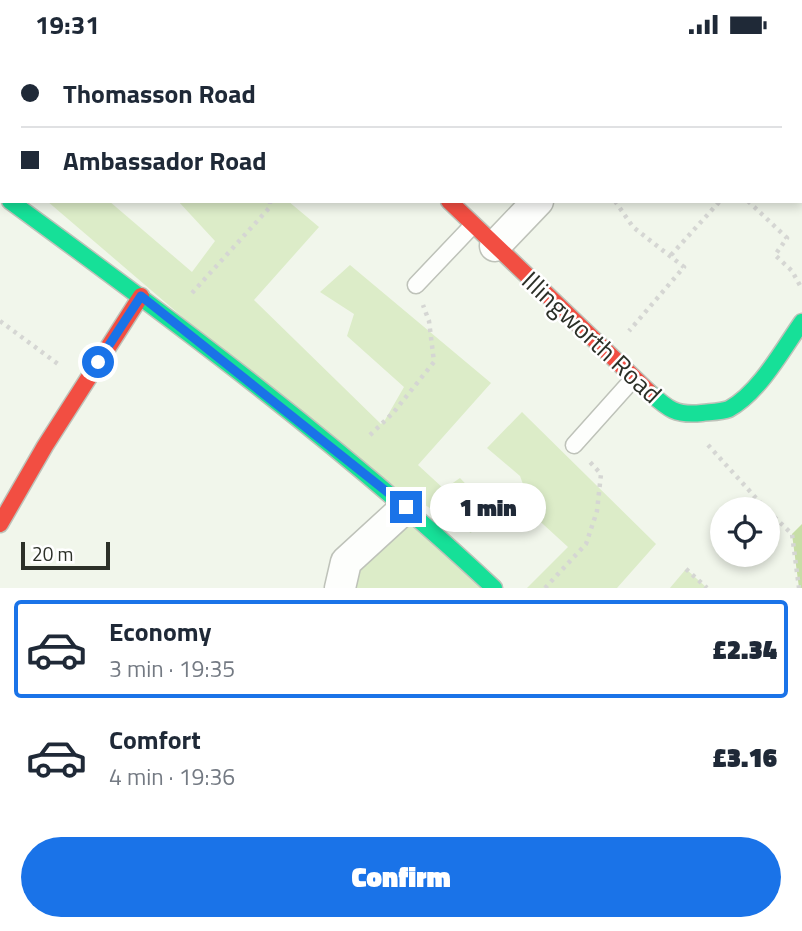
<!DOCTYPE html>
<meta charset="utf-8">
<style>
body{margin:0;font-family:"Titillium Web",sans-serif;background:#f2f2f3;color:#1f2937;height:100vh;display:flex;flex-direction:column;font-size:26px;white-space:nowrap}
*{box-sizing:border-box;margin:0}
p{font-size:23px;color:#747a83}
.icon{flex:none;width:38px;height:38px;fill:none;stroke:currentColor;stroke-width:2;stroke-linecap:round;stroke-linejoin:round}
.map{position:relative;height:539px;overflow:hidden}
.panel{display:flex;flex-direction:column;background:#fff;flex:1}
.panel>*{flex:none}
.guide{position:absolute;left:0px;top:0px;width:803px;height:154px;box-shadow:0 4px 10px #0003;display:grid;align-content:center;height:154px;padding:0 21px;background:#fff}
.fabs{position:absolute;left:710px;top:448px;display:grid;gap:14px}
.fabs a{display:grid;place-items:center;width:70px;height:70px;border-radius:50%;background:#fff;box-shadow:0 4px 10px #0003;font-size:35px}
.scale{position:absolute;left:21px;bottom:18px;width:89px;box-sizing:border-box;padding-left:7px;border:4px solid #2c3028;border-top:0;font-size:19px;line-height:24px;white-space:nowrap;color:#2c3028;-webkit-text-stroke:5px #fff;paint-order:stroke}
.end{position:absolute;width:32px;height:32px;margin:-16px;border:9px solid #1a73e8;background:#fff;box-shadow:0 0 0 4px #fff}
.from{border-radius:50%}
.bubble{position:absolute;height:49px;border-radius:24px;background:#fff;box-shadow:0 4px 10px #0003;font-size:23px;font-weight:800;line-height:49px;text-align:center}
.guide b{display:flex;align-items:center;gap:24px;height:66px;font-size:26px}
.guide b+b{border-top:2px solid #e0e1e3}
.guide i{width:18px;height:18px;background:#1f2937}
ul{padding:12px 0 0;list-style:none}
li{display:flex;align-items:center;gap:21px;height:98px;margin:0 14px 10px;padding:0 7px;border:4px solid transparent;border-radius:7px}
li div{flex:1}
li b{display:block;font-size:26px}
li em{font-style:normal;font-weight:800}
li.on{border-color:#1a73e8}
li>.icon{width:63px;height:63px;stroke-width:1.5}
.action{display:flex;gap:14px;margin-top:auto;padding:14px 21px}
.action a{flex:1;height:80px;border-radius:42px;background:#1a73e8;color:#fff;font-size:28px;font-weight:800;line-height:80px;text-align:center}
.status{display:flex;justify-content:space-between;align-items:center;height:49px;padding:0 35px;background:#fff;direction:ltr}
.status svg{height:19px;fill:currentColor}
.map>svg:first-child{display:block}
.green{fill:#dcecc8}
.forest{fill:#c7dea6}
.lines{fill:none;stroke-linecap:round;stroke-linejoin:round}
.lane-casing{stroke:#bec2b9;stroke-width:19}
.street-casing{stroke:#bec2b9;stroke-width:33}
.fast-casing{stroke:#bec2b9;stroke-width:19}
.jam-casing{stroke:#bec2b9;stroke-width:19}
.path{stroke:#d5d6d3;stroke-width:4.5;stroke-dasharray:3.5 5;stroke-linecap:butt}
.lane{stroke:#fdfefc;stroke-width:16}
.street{stroke:#fdfefc;stroke-width:30}
.fast{stroke:#16e098;stroke-width:16}
.jam{stroke:#f24e42;stroke-width:16}
.route{stroke:#1a73e8;stroke-width:9}
.labels{text-anchor:middle;dominant-baseline:central;stroke-width:5;stroke-linejoin:round;paint-order:stroke}
.street-label{font-size:26px;fill:#2c3028;stroke:#fff}
</style>
<div class="status"><b>19:31</b><svg viewBox="0 0 49 12"><path d="M0 12V9h3v3zM5 12V6h3v6zM10 12V3h3v9zM15 12V0h3v12zM26 1h20v11H26zM47 4h2v5h-2z"/></svg></div>
<div class="map">
<svg width="802" height="539" viewBox="0 0 802 539">
<rect width="100%" height="100%" fill="#f1f6eb"/>
<g class="green">
<path d="M47,152H109L192,223L215,192L178,152H288L319,178L254,251L381,375L385,371L404,338L347,287L354,265L320,243L350,216L491,334L418,416L444,440L460,429L483,453L471,484L346,408Z"/>
<path d="M522,363L656,495L617,539H527L568,498L532,465L534,444L524,438L520,427L487,399Z"/>
<path d="M406,458L494,539H340Z"/>
<path d="M686,520L707,539H670Z"/>
</g>
<path class="forest" d="M802,475V539H799L792,485Z"/>
<g class="lines">
<defs>
<g id="lane">
<path d="M416,236L473,176"/>
<path d="M574,396L634,329"/>
</g>
<g id="street">
<path d="M289,0L291,2"/>
<path d="M104,2L105,0"/>
<path d="M682,2L684,0"/>
<path d="M495,197L538,152"/>
<path d="M340,539L346,513L406,458"/>
</g>
<g id="fast">
<path d="M10,152C177,274 343,397 494,539"/>
<path d="M649,343C668,360 676,367 702,364C710,363 721,363 729,360C759,344 783,300 802,273"/>
</g>
<g id="jam">
<path d="M449,152L649,343"/>
<path d="M0,475L45,397L141,247"/>
</g>
</defs>
<use href="#lane" class="lane-casing"/>
<use href="#street" class="street-casing"/>
<use href="#fast" class="fast-casing"/>
<use href="#jam" class="jam-casing"/>
<g class="path">
<path d="M464,0L466,2"/>
<path d="M492,2L494,0"/>
<path d="M802,80V81"/>
<path d="M615,152L633,178L684,218L629,282"/>
<path d="M748,152L787,189L775,206L792,222L802,240"/>
<path d="M671,206L720,152"/>
<path d="M192,244L270,158V152"/>
<path d="M0,272L58,315"/>
<path d="M370,386L393,364L434,313L429,272L423,256"/>
<path d="M708,396L766,460"/>
<path d="M768,462L792,485L799,539"/>
<path d="M686,520L707,539"/>
<path d="M545,539L586,495L597,462L601,425L589,412"/>
</g>
<use href="#lane" class="lane"/>
<use href="#street" class="street"/>
<use href="#fast" class="fast"/>
<use href="#jam" class="jam"/>
</g>
<g class="lines">
<path class="route" d="M98,313L141,247L406,458"/>
</g>
<g class="labels">
<g class="street-label">
<text transform="translate(592 288) rotate(43)">Illingworth Road</text>
</g>
</g>
</svg>
<div class="fabs">
<a><svg class="icon" aria-label="locate" viewBox="0 0 24 24"><circle cx="12" cy="12" r="6"/><path d="M12 2v4M12 18v4M2 12h4M18 12h4"/></svg></a>
</div>
<div class="scale">20 m</div>
<i class="end from" style="left:98px;top:313px"></i>
<i class="end" style="left:406px;top:458px"></i>
<div class="bubble" style="left:430px;top:434px;width:116px">1 min</div>
<div class="guide">
<b><i class="from"></i>Thomasson Road</b>
<b><i></i>Ambassador Road</b>
</div>
</div>
<section class="panel">
<ul>
<li class="on"><svg class="icon" aria-label="car" viewBox="0 0 24 24"><path d="M5 17H2v-5l4-1 3-4h7l3 4 3 1v5h-3M9 17h6M6 11h13"/><circle cx="7" cy="17" r="2"/><circle cx="17" cy="17" r="2"/></svg><div><b>Economy</b><p>3 min · 19:35</p></div><em>£2.34</em></li>
<li><svg class="icon" aria-label="car" viewBox="0 0 24 24"><path d="M5 17H2v-5l4-1 3-4h7l3 4 3 1v5h-3M9 17h6M6 11h13"/><circle cx="7" cy="17" r="2"/><circle cx="17" cy="17" r="2"/></svg><div><b>Comfort</b><p>4 min · 19:36</p></div><em>£3.16</em></li>
</ul>
<div class="action"><a>Confirm</a></div>
</section>
